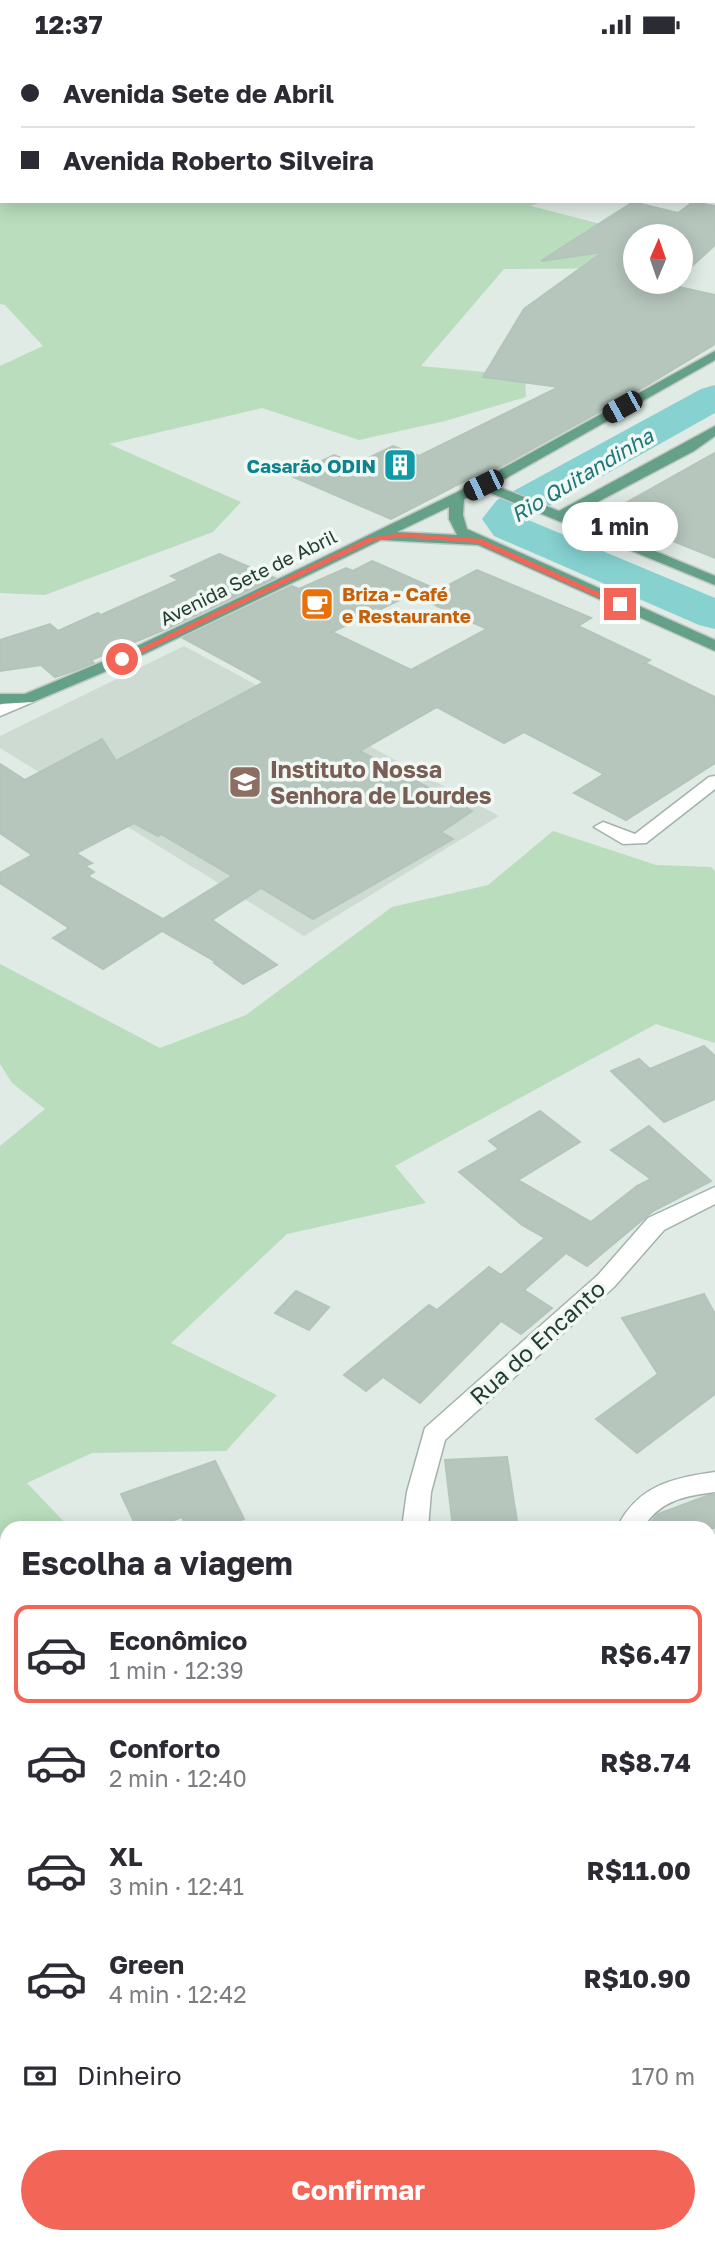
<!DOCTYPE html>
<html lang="pt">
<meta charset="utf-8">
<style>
body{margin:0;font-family:"Golos Text",sans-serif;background:#f2f2f3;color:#2b2b33;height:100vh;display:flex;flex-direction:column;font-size:26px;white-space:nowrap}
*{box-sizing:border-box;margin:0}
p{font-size:23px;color:#7c7c81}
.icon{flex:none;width:38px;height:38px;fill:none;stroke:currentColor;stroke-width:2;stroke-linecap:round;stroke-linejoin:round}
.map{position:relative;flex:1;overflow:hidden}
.side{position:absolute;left:0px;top:1472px;width:716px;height:723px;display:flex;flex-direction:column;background:#fff;border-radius:21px 21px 0 0;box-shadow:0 4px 18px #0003}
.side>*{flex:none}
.top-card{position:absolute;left:0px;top:0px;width:716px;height:154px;box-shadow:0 4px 18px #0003;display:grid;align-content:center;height:154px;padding:0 21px;background:#fff}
.needle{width:46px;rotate:2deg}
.controls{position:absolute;left:623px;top:175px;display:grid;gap:14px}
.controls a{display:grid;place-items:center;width:70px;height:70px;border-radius:50%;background:#fff;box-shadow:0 4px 18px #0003;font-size:35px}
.end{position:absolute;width:32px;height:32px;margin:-16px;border:9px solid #f36557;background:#fff;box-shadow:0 0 0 4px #fff}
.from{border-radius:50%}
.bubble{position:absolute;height:49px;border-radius:24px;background:#fff;box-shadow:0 4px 18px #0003;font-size:23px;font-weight:700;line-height:49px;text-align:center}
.car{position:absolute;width:21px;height:42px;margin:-21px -10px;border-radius:9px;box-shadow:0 0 5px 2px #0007;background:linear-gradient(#222 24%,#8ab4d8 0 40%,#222 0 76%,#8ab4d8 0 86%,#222 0)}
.top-card b{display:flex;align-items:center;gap:24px;height:66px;font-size:26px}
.top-card b+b{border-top:2px solid #e1e1e2}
.top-card i{width:18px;height:18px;background:#2b2b33}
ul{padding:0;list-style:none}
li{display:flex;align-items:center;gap:21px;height:98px;margin:0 14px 10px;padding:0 7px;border:4px solid transparent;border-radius:14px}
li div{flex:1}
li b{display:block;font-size:26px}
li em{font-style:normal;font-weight:700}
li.active{border-color:#f36557}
li>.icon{width:63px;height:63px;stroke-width:1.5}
h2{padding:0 21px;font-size:32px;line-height:84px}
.pay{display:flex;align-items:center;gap:18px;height:77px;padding:0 21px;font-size:26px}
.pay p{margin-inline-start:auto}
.primary-button{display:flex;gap:14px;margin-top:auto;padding:14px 21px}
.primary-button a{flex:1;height:80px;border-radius:42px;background:#f36557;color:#fff;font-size:28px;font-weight:700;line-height:80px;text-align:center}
.status{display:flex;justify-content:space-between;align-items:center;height:49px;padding:0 35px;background:#fff;direction:ltr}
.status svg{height:19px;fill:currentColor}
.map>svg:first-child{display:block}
.built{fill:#cedbd3}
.green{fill:#b9ddbd}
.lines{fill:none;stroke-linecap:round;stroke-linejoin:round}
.river{fill:#87d1d1;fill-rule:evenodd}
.building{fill:#b6c6bd;stroke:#b3c5bb;stroke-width:2;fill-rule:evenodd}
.minor-casing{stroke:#a3b3ab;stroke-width:3}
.major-casing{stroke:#c1c8c5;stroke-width:3}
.minor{fill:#fff;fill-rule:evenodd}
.major{fill:#64a188;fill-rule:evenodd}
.route{fill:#f36557}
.labels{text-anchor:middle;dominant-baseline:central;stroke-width:7;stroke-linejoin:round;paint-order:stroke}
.far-culture-label{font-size:19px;font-weight:bold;fill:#0d838f;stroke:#f1f8f3;text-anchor:end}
.far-street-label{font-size:19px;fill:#213c30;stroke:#f1f8f3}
.far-food-label{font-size:19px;font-weight:bold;fill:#c56008;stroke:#f1f8f3;text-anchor:start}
.far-water-label{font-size:21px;font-style:italic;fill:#1b7778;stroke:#f1f8f3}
.education-label{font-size:23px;font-weight:bold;fill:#785e54;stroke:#f1f8f3;text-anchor:start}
.street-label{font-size:23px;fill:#213c30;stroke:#f1f8f3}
</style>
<div class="status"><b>12:37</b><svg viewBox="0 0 49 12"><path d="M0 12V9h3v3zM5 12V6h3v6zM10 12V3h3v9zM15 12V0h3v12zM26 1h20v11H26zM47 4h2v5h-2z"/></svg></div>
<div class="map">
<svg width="715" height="2194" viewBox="0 0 715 2194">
<rect width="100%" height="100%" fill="#e0ebe5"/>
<path class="built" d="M184,597L499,767L304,887L0,699V687Z"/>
<g class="green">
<path d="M0,88L2,152H542L531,157L647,187H635V219L504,220L421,317L525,327L526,348L445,372L359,391L262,359L109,395L241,453L213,483L45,546L0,544V317L43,297L5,256L0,255Z"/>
<path d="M553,782L656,816L711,818L715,822V994L656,975L395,1117L426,1154L287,1185L171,1294L277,1346L226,1402L92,1404L27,1434L70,1479H7V1648L0,1647V1097L45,1060L12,1034L0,1015V915L160,999L246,966L392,858L488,836Z"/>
</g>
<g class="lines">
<g class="river">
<path d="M104,0H142L102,2Z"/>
<path d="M451,0H480L482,2H452Z"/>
<rect x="0" y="7" width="2" height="16"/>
<rect x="714" y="67" width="1" height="18"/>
<path d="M715,336V364L526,470L715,549V580L699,576L494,487L482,470L497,451L701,340Z"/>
</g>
</g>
<g class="building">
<path d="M633,153L678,164L693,153L715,157V196L681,227V187H635V233H674L670,236L715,246V295L644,338L483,427L478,425L391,470L291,427L334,406L356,415L393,397L419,407L559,338L483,328L524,260L603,203L541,212Z"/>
<path d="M715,404V509L606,465Z"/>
<path d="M219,505L275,529L166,580L91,611L94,614L70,623L55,628L41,616L0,622V591L50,575L58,582L98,564L101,566L179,531L171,527Z"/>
<path d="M372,512L429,537L332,583L411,621L487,580L422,550L477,521L591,569L578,577L650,611L645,614L715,648V714L626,771L574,744L604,725L524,683L504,694L437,658L360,702L472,762L441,783L453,790L313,870L261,839L212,871L277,916L243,935L214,914L216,913L162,882L103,920L53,889L69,879L0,834V824L32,806L0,784V715L25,731L102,690L116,712L264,633L183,589L292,537L299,540L346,519L353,522ZM134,774L158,787L161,785L232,827L163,870L88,827L94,823L85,817L92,814L76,804Z"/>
<path d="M704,997L715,1007V1050L664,1073L611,1022L639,1010L650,1020Z"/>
<path d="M540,1062L580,1093L518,1131L591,1173L637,1137L651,1130L611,1101L649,1077L711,1132L653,1162L587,1217L566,1204L524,1241L552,1259L521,1285L501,1272L420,1354L383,1328L366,1342L344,1326L429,1256L437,1261L489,1218L501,1226L545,1189L522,1176L459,1123L499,1100L489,1092Z"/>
<path d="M296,1242L329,1258L309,1281L275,1264Z"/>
<path d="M704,1245L715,1265V1345L637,1404L596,1370L658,1325L622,1269Z"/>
<path d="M507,1408L518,1479H453L445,1411Z"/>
<path d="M215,1412L244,1470L221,1479H187L182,1468L153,1479H137L121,1445Z"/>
<path d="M709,1446H715V1479H646L658,1465Z"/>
</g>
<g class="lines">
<defs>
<g id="minor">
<path d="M27,645L33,647L35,650L33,653L0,667V656Z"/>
<path d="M715,727V740L646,794L623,795L594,778L603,773L635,785L709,728Z"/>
<path d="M715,1138V1155L664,1181L614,1238L445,1391L431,1443L428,1479H402L407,1443L425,1379L598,1226L648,1169Z"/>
<path d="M715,1423V1443C685,1447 660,1451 643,1479H617C637,1437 672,1429 715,1423Z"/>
<path d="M715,1501V1523L709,1524V1502Z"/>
<path d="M7,1688V1716L0,1719V1690Z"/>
<path d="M0,1806L7,1809V1854L0,1851Z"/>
<path d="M7,1890V1950L0,1953V1893Z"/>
<path d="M709,2113L715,2114V2146L709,2145Z"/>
<path d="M0,2169L7,2172V2188H21L23,2194H0Z"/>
<path d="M709,2177H715V2194H682L684,2188H709Z"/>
<path d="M435,2188H479L477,2194H433Z"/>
</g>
<g id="major">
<path d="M46,0H67L45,2Z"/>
<path d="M170,0H191L169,2Z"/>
<path d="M424,0H435L436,2H426Z"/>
<path d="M499,0H511L512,2H501Z"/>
<rect x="0" y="5" width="2" height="6"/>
<rect x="0" y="21" width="2" height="6"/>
<rect x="714" y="61" width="1" height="6"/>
<rect x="714" y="83" width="1" height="6"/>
<path d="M715,302V311L494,436L559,462L715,377V387L694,402L571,467L715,527V536L483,441L464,450L463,466L467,480L715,591V602L478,496L381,491L128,613L33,653L0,655V645H25L116,607L270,534L478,433ZM449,458V470L457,486L397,483Z"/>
</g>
</defs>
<use href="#minor" class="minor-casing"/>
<use href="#major" class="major-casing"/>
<use href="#minor" class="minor"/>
<use href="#major" class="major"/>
</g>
<path class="route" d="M402,484L481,490L624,555L617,557L477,494L402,488L373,492L125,612L118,610L368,489Z"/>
<defs>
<symbol id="building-square" viewBox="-11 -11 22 22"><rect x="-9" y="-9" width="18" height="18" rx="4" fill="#0f9aa8" stroke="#f1f8f3"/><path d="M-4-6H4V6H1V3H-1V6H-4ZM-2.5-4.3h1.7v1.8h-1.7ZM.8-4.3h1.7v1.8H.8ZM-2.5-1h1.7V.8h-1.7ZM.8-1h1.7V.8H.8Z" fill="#fff"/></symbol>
<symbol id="cafe-square" viewBox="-11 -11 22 22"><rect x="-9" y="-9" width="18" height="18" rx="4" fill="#e8710a" stroke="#f1f8f3"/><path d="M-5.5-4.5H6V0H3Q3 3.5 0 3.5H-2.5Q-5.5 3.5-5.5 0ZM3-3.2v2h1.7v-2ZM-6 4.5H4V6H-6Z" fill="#fff"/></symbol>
<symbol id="school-square" viewBox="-11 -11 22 22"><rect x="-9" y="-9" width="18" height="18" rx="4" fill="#8d6e63" stroke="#f1f8f3"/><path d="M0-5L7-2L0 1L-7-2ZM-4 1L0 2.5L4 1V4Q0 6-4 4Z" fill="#fff"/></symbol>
</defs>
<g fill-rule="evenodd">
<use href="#building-square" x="381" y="397" width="38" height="38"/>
<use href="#cafe-square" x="298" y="536" width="38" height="38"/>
<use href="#school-square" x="226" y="714" width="38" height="38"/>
</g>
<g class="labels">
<g class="far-culture-label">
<text x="376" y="416">Casarão ODIN</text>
</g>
<g class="far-street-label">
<text transform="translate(248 528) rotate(-26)">Avenida Sete de Abril</text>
</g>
<g class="far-food-label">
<text x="342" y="544">Briza - Café<tspan x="342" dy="22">e Restaurante</tspan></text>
</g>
<g class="far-water-label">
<text transform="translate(582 426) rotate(-31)">Rio Quitandinha</text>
</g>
<g class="education-label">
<text x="270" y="720">Instituto Nossa<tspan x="270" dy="26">Senhora de Lourdes</tspan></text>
</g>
<g class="street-label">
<text transform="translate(537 1293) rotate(-42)">Rua do Encanto</text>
</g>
</g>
</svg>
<div class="controls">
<a><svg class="needle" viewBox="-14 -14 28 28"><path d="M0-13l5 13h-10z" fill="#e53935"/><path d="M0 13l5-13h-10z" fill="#7c7c81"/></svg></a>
</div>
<i class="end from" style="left:122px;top:610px"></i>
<i class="end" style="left:620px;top:555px"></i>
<div class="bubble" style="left:562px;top:453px;width:116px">1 min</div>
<i class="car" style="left:622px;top:358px;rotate:241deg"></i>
<i class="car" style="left:483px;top:436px;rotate:244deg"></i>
<div class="top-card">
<b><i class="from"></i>Avenida Sete de Abril</b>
<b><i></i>Avenida Roberto Silveira</b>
</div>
<section class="side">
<h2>Escolha a viagem</h2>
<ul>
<li class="active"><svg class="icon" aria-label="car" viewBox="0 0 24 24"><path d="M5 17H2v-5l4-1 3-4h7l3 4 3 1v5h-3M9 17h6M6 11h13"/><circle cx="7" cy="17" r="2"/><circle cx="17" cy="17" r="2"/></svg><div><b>Econômico</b><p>1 min · 12:39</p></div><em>R$6.47</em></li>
<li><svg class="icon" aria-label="car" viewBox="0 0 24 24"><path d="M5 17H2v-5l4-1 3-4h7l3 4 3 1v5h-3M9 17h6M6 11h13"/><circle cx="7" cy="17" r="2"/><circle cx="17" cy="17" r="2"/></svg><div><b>Conforto</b><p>2 min · 12:40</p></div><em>R$8.74</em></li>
<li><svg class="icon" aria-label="car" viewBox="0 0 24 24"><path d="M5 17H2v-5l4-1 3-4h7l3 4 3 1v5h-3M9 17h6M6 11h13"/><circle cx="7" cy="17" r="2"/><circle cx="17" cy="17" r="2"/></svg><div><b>XL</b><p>3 min · 12:41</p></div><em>R$11.00</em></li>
<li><svg class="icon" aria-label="car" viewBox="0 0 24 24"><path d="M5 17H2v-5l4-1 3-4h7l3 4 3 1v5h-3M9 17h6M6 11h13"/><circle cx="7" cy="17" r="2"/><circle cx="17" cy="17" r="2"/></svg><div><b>Green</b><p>4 min · 12:42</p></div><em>R$10.90</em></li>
</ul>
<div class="pay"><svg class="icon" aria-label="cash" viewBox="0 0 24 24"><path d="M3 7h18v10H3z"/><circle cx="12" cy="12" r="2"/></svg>Dinheiro<p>170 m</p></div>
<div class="primary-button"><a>Confirmar</a></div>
</section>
</div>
